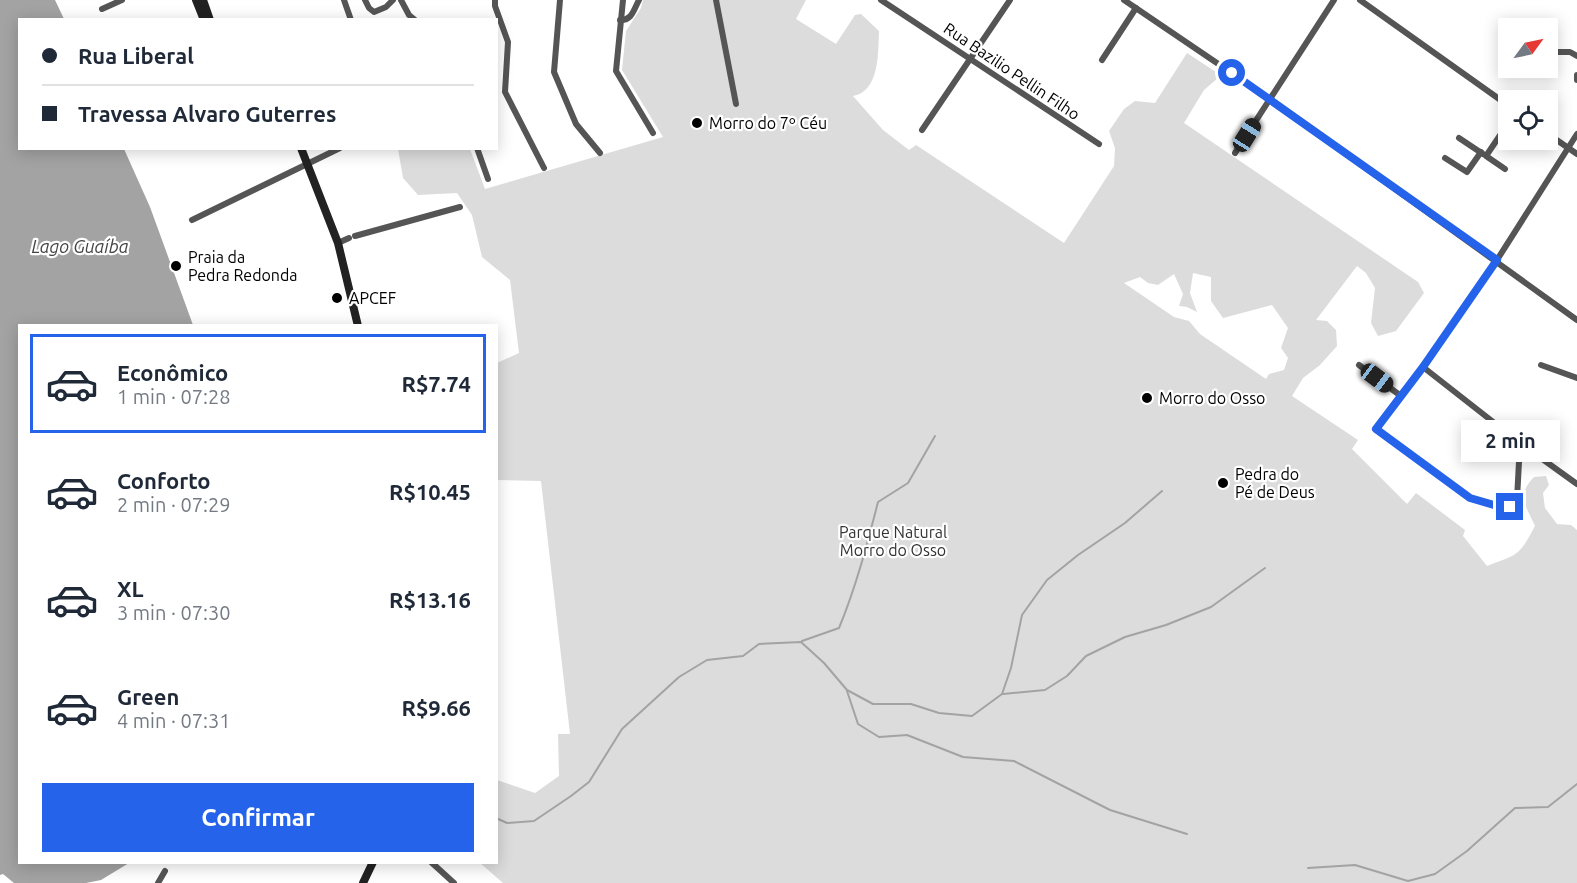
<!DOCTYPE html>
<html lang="pt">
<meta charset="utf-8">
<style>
body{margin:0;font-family:Ubuntu,sans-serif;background:#f6f6f7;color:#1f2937;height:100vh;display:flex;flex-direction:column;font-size:22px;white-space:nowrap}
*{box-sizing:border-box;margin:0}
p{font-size:20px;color:#747a83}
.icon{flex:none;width:33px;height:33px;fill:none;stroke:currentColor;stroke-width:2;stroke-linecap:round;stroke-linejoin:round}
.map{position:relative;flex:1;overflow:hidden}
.details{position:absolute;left:18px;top:324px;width:480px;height:540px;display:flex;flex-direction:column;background:#fff;border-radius:0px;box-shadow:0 3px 15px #0003}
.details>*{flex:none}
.guide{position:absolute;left:18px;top:18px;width:480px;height:132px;border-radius:0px;box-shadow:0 3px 15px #0003;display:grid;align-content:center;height:132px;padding:0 24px;background:#fff}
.needle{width:39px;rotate:57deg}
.tools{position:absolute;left:1498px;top:18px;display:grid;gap:12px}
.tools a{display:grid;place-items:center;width:60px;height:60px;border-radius:0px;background:#fff;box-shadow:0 3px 15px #0003;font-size:30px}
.end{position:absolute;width:27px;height:27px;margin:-14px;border:8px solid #2563eb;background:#fff;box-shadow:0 0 0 3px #fff}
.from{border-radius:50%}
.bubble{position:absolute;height:42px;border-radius:0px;background:#fff;box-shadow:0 3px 15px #0003;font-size:20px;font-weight:700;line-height:42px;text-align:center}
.car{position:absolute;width:18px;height:36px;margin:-18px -9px;border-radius:8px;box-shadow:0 0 4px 2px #0007;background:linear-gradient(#222 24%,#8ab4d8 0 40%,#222 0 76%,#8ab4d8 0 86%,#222 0)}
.guide b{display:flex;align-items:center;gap:21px;height:57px;font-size:22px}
.guide b+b{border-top:2px solid #e0e1e3}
.guide i{width:15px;height:15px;background:#1f2937}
ul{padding:10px 0 0;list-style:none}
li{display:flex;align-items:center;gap:18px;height:99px;margin:0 12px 9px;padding:0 12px;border:3px solid transparent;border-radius:0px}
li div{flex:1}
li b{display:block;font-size:22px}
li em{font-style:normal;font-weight:700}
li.selected{border-color:#2563eb}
li>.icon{width:54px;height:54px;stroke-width:1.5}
.primary-button{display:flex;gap:12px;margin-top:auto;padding:12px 24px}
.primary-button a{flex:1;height:69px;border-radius:0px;background:#2563eb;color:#fff;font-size:24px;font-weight:700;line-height:69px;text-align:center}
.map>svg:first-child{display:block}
.green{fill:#dcdcdc;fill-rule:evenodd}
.water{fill:#a3a3a3}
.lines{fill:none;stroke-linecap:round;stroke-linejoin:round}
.stream{stroke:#a3a3a3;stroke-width:2}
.street{stroke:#555;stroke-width:6}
.secondary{stroke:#222;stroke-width:8}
.route{stroke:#2563eb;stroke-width:8}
.poi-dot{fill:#000;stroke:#fff;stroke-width:2}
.labels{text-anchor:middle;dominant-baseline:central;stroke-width:4.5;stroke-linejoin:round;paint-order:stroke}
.street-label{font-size:16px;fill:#000;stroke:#fff}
.poi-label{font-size:16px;fill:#000;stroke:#fff;text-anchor:start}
.park-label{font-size:16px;fill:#333;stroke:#fff}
.water-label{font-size:18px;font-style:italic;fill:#444;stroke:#fff}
</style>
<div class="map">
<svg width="1577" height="883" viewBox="0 0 1577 883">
<rect width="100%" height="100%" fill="#fff"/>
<path class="green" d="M643,0H806L796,19L836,44L855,15L861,14L879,31C878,52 880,91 853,96L883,130L909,150L916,145L1064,243L1114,166L1115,148L1109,131L1124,109L1135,101L1155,103L1187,53L1216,72L1218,78L1204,90L1184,123L1418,282L1424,293L1396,331L1378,336L1371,323L1375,288L1366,273L1357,266L1316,320L1327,321L1336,330L1337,346L1320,365L1303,378L1292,396L1358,440L1352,449L1407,504L1416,493L1465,530L1463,536L1487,566C1519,554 1519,556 1535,526C1526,506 1516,495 1534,477L1546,476L1549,485L1543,493L1545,508L1557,524L1571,525L1577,530V883H503L480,863L496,862L497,780L535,793L559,776L558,734H570L541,481L497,480V363L519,353L510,280L482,257L472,215L457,193L418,195L403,178L398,149H470L485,189L663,137L622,70L626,31L641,8ZM1193,273L1211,277V301L1223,318L1272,305L1288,328L1281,348L1288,358L1284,370L1269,374L1266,379L1200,334L1189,321L1174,317L1124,283L1140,277L1148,283L1158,285L1174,274L1183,294L1179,306L1187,307L1197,312L1190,293Z"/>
<path class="water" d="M0,0H55L64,19L20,20V148L124,149L150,207L193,325L20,326V862L129,863L101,880L86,883H14L3,874L0,875Z"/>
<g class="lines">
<g class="stream">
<path d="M802,641L839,628C856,587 867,545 878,502L908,483L935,436"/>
<path d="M847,691L858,724L879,737L907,735L963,757L1014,761L1110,810L1187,834"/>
<path d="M1003,694L1045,690L1067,676L1086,656L1125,637L1166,625L1211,607L1265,568"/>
<path d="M496,818L507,823L534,821L571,796L589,782L622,729L679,677L707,660L743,656L759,644L801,642L824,663L847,690L873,704H911L939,713L972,716L1002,694L1011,668L1022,615L1047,580L1078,555L1125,523L1162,491"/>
<path d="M1308,868L1355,865L1408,881L1435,874L1467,851L1515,808L1548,807L1577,784"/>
</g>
<g class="street">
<path d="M344,0L351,20"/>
<path d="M365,0L369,8L374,12L386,7L393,0"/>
<path d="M401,0L409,15L415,20"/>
<path d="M495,0V6L508,42L505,92L544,168"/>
<path d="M560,0L554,72L576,124L600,153"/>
<path d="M623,0L616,71L653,133"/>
<path d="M716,0L736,104"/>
<path d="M881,0L1099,144"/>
<path d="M1124,0L1270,99L1577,320"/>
<path d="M1360,0L1509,106"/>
<path d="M102,9L122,0"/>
<path d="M620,20C632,21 634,9 639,0"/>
<path d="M1552,52H1570L1577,56"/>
<path d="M1102,60L1136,8"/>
<path d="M1577,75V80"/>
<path d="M922,130L1010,0"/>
<path d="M1548,134L1577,154"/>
<path d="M1459,138L1483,154"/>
<path d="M477,148L488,179"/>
<path d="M1235,153L1334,0"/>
<path d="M1445,158L1467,172L1481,152"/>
<path d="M1505,169L1486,156L1509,122"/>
<path d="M192,220L340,148"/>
<path d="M355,236L460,207"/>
<path d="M338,243L349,238"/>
<path d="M1359,365L1401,396"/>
<path d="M1541,365L1577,378"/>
<path d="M1423,367L1520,443L1577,484"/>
<path d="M1520,443L1517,499L1515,504L1510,507H1501L1470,498L1376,429L1423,367L1497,260L1577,134"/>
<path d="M431,862L454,883"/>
<path d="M158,883L165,871"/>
</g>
<g class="secondary">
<path d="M196,0L204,20"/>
<path d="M203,0L210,20"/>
<path d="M301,148L338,243L358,326"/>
<path d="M363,883L373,862"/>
</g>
</g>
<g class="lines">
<path class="route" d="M1232,73L1497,260L1423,367L1376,429L1470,498L1501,507H1510"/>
</g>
<g class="poi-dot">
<circle cx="697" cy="123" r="6"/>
<circle cx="176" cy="266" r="6"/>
<circle cx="337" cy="298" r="6"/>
<circle cx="1147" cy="398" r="6"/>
<circle cx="1223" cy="483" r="6"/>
</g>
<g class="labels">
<g class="street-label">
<text transform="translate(1012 71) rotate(34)">Rua Bazilio Pellin Filho</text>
</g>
<g class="poi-label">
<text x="709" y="123">Morro do 7º Céu</text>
<text x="188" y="257">Praia da<tspan x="188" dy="18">Pedra Redonda</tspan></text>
<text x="349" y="298">APCEF</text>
<text x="1159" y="398">Morro do Osso</text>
<text x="1235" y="474">Pedra do<tspan x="1235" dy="18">Pé de Deus</tspan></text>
</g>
<g class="park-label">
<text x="893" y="532">Parque Natural<tspan x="893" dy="18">Morro do Osso</tspan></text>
</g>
<g class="water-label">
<text x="80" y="246">Lago Guaíba</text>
</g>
</g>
</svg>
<div class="tools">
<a><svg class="needle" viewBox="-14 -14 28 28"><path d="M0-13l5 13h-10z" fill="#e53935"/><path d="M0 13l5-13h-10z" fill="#747a83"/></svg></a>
<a><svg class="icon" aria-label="locate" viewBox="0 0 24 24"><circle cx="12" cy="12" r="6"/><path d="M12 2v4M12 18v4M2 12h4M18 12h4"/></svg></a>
</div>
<i class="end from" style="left:1232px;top:73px"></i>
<i class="end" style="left:1510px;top:507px"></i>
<div class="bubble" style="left:1461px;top:420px;width:99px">2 min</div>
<i class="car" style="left:1247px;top:135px;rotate:32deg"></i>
<i class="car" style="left:1377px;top:378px;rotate:127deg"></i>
<div class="guide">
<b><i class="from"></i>Rua Liberal</b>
<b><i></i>Travessa Alvaro Guterres</b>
</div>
<section class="details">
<ul>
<li class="selected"><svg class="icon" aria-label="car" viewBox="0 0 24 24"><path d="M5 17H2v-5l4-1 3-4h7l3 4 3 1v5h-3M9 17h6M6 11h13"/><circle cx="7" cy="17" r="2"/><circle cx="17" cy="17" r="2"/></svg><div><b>Econômico</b><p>1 min · 07:28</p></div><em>R$7.74</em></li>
<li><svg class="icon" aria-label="car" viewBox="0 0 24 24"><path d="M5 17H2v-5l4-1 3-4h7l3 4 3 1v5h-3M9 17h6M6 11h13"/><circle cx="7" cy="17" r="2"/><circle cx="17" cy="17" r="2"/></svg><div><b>Conforto</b><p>2 min · 07:29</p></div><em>R$10.45</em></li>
<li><svg class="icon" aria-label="car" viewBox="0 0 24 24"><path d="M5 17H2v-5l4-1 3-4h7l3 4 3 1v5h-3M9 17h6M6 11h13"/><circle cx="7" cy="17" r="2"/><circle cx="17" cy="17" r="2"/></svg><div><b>XL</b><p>3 min · 07:30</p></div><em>R$13.16</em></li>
<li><svg class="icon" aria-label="car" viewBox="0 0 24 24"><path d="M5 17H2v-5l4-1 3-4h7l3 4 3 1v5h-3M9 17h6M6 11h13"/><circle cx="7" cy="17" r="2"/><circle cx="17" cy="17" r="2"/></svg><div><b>Green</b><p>4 min · 07:31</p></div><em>R$9.66</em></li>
</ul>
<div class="primary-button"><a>Confirmar</a></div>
</section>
</div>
